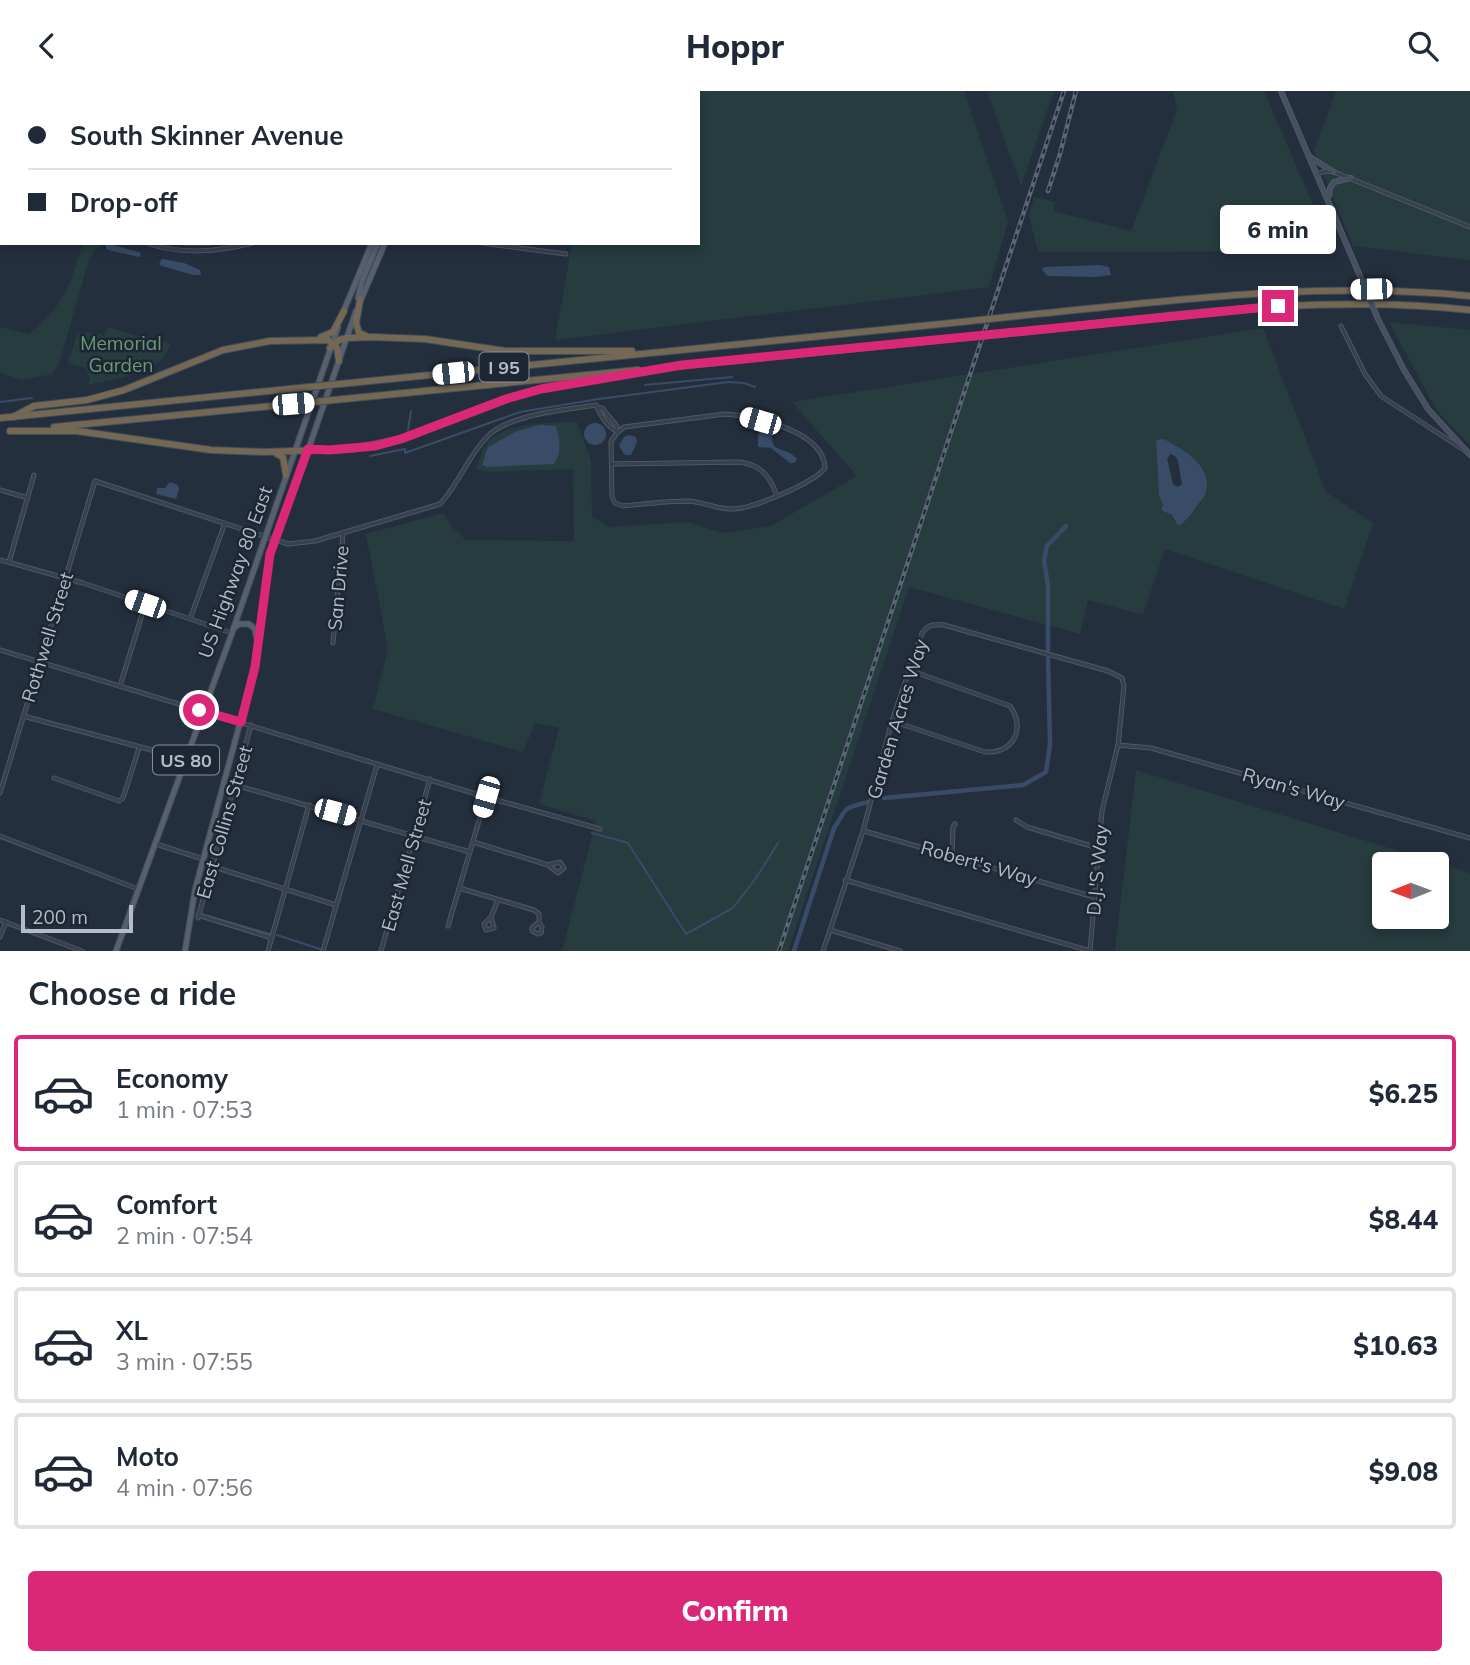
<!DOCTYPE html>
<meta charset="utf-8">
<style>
body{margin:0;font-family:Mulish,sans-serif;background:#f2f2f3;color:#1f2937;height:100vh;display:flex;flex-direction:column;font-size:26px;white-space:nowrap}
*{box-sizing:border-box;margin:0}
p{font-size:23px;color:#747a83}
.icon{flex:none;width:38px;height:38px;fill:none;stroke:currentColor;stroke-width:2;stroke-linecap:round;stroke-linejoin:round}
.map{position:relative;height:860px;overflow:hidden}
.details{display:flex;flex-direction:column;background:#fff;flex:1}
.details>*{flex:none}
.guide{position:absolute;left:0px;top:0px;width:700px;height:154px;box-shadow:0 4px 10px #0003;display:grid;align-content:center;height:154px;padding:0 28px;background:#fff}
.needle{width:46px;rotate:269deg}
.controls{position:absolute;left:1372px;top:761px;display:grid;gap:14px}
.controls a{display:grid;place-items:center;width:77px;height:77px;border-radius:7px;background:#fff;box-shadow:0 4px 10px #0003;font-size:35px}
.scale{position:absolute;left:21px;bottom:18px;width:112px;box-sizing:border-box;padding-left:7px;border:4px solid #b4bcc9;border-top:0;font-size:19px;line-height:24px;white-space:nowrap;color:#b4bcc9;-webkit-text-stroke:5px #1d2633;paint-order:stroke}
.end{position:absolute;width:32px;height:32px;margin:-16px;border:9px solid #db2777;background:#fff;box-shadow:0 0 0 4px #fff}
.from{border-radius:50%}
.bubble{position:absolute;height:49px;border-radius:7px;background:#fff;box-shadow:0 4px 10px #0003;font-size:23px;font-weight:800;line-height:49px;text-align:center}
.car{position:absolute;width:21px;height:42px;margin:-21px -10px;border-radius:9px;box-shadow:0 0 5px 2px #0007;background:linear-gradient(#fff 24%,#345 0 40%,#fff 0 76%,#345 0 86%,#fff 0)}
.guide b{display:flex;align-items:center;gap:24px;height:66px;font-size:26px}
.guide b+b{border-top:2px solid #e0e1e3}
.guide i{width:18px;height:18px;background:#1f2937}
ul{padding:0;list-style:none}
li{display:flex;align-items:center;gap:21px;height:116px;margin:0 14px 10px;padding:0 14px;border:4px solid #e0e1e3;border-radius:7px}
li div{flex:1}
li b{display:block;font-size:26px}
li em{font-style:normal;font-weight:800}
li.current{border-color:#db2777}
li>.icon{width:63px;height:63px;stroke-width:1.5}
h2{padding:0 28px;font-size:32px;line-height:84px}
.cta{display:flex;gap:14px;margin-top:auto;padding:14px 28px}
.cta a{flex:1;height:80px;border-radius:7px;background:#db2777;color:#fff;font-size:28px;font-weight:800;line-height:80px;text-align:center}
header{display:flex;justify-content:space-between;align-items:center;height:91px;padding:0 28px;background:#fff;font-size:32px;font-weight:800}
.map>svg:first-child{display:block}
.green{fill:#263c3f;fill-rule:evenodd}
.water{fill:#394c67;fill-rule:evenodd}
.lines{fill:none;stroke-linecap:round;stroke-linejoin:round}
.stream{stroke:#394c67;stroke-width:2}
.canal{stroke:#394c67;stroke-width:4.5}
.street-casing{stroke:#565f6c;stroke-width:5}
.secondary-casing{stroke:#565f6c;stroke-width:6}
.primary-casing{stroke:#414a57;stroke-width:7}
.highway-casing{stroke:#434c59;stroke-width:8}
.street{stroke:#38414e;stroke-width:3.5}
.secondary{stroke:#465061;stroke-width:4.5}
.primary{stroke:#56606e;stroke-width:5}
.highway{stroke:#746855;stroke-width:6}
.rail-casing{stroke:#5a6575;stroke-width:4.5}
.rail{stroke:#1d2633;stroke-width:2;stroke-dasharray:5;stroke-linecap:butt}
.secondary-bridge-casing{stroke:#565f6c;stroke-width:6;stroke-linecap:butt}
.highway-bridge-casing{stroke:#434c59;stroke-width:8;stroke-linecap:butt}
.secondary-bridge{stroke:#465061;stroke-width:4.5}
.highway-bridge{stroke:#746855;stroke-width:6}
.route{stroke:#db2777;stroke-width:9}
.labels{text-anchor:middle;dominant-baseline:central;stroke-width:5;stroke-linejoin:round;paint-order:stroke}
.shield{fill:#1d2633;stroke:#878f9c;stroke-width:2}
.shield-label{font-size:18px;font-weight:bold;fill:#b4bcc9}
.park-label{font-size:19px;fill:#6b9a76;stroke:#1d2633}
.street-label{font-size:19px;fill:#b4bcc9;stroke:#1d2633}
</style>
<header><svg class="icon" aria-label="back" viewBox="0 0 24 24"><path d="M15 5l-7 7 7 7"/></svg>Hoppr<svg class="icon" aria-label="search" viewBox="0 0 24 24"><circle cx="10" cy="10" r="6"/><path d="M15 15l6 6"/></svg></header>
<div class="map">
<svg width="1470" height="860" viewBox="0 0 1470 860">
<rect width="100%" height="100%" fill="#242f3e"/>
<g class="green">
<path d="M500,0H964L1008,131L989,196L555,249L572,152H698V2H499Z"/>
<path d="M987,0H1054L1021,95Z"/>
<path d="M1173,0H1264L1333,160L1038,161L1029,125L1034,106L1056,111L1053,120L1131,140L1177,19Z"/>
<path d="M1336,0H1470V169L1353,155L1314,60Z"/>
<path d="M83,152H100L89,168L59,274L52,283L22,289L0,282V236L29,243C65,214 70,194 83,152Z"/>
<path d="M1389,231L1470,239V354L1437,320Z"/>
<path d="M107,236L151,249L152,247L171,253C168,258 166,264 162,268C147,284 110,289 88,294L90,288L86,277L68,272L78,242H96L104,245Z"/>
<path d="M1263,237L1326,401L1373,432L1344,518L1165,458L1143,524L1088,509L1080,543L909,496L788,860H562L596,730L539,713L559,637L535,632L523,661L373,618L388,558L366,443L444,422L450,434L466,449L574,450L573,378L486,381L476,378C479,371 481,363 484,357C498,330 551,332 577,331L591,370L592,425L608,436L688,431L722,442L771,435L857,385L792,311ZM1156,349L1206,387C1207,405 1195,426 1178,434L1163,414L1159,404Z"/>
<path d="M1136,679L1470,782V860H1115ZM1384,774H1437V826H1384Z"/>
</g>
<g class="water">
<path d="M106,152L138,161L141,162L140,166L108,159L106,157Z"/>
<path d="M162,168L184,172L200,179L201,184H193L162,175L159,173Z"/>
<path d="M1100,174L1109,176L1111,184L1096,186L1048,185L1042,179L1044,176Z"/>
<circle cx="595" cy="343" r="11"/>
<path d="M540,334L556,335C560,348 562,362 554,373L487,376L482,374L488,356L517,340Z"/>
<path d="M763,339L772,342C772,346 772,350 773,353C776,360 789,358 797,368L794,372H790L771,357L758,356V343Z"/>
<path d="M629,344L636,346L637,351L631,364H625L619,355L624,346Z"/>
<path d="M1163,348C1182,357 1213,375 1206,401C1205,405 1200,411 1197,415C1192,422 1187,430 1178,435L1172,424L1161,419L1163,414L1159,405L1156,349ZM1171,363L1176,366L1178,370L1182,393L1178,396L1173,393L1167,367Z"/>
<path d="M170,391L178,394L179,399L176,408L156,403L157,397H165Z"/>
</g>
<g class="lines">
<g class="stream">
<path d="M645,294L732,286"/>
<path d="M0,311L32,307"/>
<path d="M408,339L411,320"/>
<path d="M370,365L405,358V362L520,321L599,308L728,291L744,292L755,296"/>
<path d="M592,742L628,752L686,843L733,817L756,787L778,752"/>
<path d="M201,823L270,843"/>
<path d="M277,844L320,858"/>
</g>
<g class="canal">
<path d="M1048,559V494L1044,470L1047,455L1066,435"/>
<path d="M884,707L1023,694L1046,681L1050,653L1048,568"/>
<path d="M794,860L834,737C849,715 840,719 868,711"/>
</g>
<defs>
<g id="street">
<path d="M104,0L106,2"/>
<path d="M1316,83L1326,80L1334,81L1470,136"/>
<path d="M0,95L2,96"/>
<path d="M0,100H2"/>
<path d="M146,152C182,164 216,161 253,152"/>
<path d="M185,152H209"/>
<path d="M482,152L566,163"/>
<path d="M1341,235L1365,283L1381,305L1464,359"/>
<path d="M598,317H602L617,335L616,339"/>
<path d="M725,323C755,325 824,340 825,377C814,392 750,419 731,418C717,418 703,411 689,410C667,410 645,413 623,415L615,412L612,406L611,350L618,341L624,336Z"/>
<path d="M612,373L740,371C761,374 770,385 777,405"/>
<path d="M0,399L28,407"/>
<path d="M0,469L83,492L232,542"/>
<path d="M9,471L34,384"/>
<path d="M190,528L225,432"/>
<path d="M333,552L343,443"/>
<path d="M0,559L486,706L600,738"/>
<path d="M120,595L145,514"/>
<path d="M23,625L186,668"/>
<path d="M892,630L985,661C1014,663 1026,637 1010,615L909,579"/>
<path d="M1118,654L1151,657L1470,747"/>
<path d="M54,687L119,710L123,707L139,657"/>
<path d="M235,694L470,761"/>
<path d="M0,702L95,390L288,453L315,450L440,413C459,393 468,365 487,346C508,323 566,319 596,314C601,325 607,336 618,341"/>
<path d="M1016,729L1027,736L1098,757"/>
<path d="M864,740L1094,806"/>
<path d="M0,745L138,798"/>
<path d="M473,751L548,774L560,771L564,777L558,782L548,774"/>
<path d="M156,753L203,768"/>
<path d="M952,764L953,736L955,733"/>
<path d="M211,775L336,814"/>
<path d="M459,797L534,819L539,823V831L532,837V840L538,843L541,842L542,836L539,831"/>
<path d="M198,824L272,847"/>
<path d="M491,826L494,837L486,839L484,833L491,826L498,809"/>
<path d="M198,827L251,634"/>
<path d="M0,829L82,860"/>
<path d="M448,835L486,706"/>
<path d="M830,839L900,860"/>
<path d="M0,846L6,831"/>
<path d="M268,860L309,714"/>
<path d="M323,860L377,674"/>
<path d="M381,860L430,688"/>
<path d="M823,860L863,740L892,630L922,542C929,533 933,533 944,534L1108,580L1122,587L1124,595L1118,654L1102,720L1090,860L845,789"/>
</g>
<g id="secondary">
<path d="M1281,0L1357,178"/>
<path d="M1310,66L1334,81"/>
<path d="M1329,105L1330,97L1334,91L1351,87"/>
<path d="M1378,228L1404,279L1428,318L1470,364"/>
</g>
<g id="primary">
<path d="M470,2L472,0"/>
<path d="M485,2L486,0"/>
<path d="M358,207L362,190L378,152"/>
<path d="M360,211L385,152"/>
<path d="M342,224L372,152"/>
<path d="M234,537L239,533H249L255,538L256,545"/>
<path d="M116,860L232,542L338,236"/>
<path d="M185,860L195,799L255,576L270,463L305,368L356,220"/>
</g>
<g id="highway">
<path d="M360,209L356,232L359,242L366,245"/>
<path d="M1008,226C1162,211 1315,189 1470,205"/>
<path d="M1002,243C1158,227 1314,202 1470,219"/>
<path d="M321,246L333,241L344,220"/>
<path d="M330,257L339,249L347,247L371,246L425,248L505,260H632"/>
<path d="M680,275L956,247"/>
<path d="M350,292L961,231"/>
<path d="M344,308L638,279"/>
<path d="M13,326L34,315L87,309L124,299L223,259L270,250L328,249L337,257L339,270"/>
<path d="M0,327L299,297"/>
<path d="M54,336L293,313"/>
<path d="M10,340H77L211,359L264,361L352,358L401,348L506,308L541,298L682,274"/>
<path d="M277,363L283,366L286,384"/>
</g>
</defs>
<use href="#street" class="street-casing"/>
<use href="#secondary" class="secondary-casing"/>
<use href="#primary" class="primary-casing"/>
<use href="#highway" class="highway-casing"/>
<use href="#street" class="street"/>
<use href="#secondary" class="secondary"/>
<use href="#primary" class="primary"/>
<use href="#highway" class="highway"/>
<defs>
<g id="rail">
<path d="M1048,100L1060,63L1076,0"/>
<path d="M779,860L1064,0"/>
</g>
</defs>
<use href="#rail" class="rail-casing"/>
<use href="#rail" class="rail"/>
<defs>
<path id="secondary-bridge" d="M1357,178L1378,228"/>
<g id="highway-bridge">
<path d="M961,231L1008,226"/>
<path d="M956,247L1002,243"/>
<path d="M299,297L350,292"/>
<path d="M293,313L344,308"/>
</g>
</defs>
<use href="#secondary-bridge" class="secondary-bridge-casing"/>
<use href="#highway-bridge" class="highway-bridge-casing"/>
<use href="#secondary-bridge" class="secondary-bridge"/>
<use href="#highway-bridge" class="highway-bridge"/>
</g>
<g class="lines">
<path class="route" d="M199,619L241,631L255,576L270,463L308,358L329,359L375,355L401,348L506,308L541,298L682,274L1278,215"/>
</g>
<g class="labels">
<g class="shield">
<rect x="479.5" y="261.5" width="49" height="29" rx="5"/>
<rect x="153" y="654.5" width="66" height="29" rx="5"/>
</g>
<g class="shield-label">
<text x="504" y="276">I 95</text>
<text x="186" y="669">US 80</text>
</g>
<g class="park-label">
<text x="121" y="252">Memorial<tspan x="121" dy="22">Garden</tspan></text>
</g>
<g class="street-label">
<text transform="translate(235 481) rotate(-70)">US Highway 80 East</text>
<text transform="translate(338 497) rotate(-85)">San Drive</text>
<text transform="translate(47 546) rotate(-73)">Rothwell Street</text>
<text transform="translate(897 628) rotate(-73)">Garden Acres Way</text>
<text transform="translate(1294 697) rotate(16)">Ryan's Way</text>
<text transform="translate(224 731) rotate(-74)">East Collins Street</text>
<text transform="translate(979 772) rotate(16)">Robert's Way</text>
<text transform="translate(406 774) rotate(-74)">East Mell Street</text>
<text transform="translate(1097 779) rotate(-85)">D.J.'S Way</text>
</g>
</g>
</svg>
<div class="controls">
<a><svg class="needle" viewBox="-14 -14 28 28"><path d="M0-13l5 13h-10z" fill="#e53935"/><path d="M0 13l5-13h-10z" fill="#747a83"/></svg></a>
</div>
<div class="scale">200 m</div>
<i class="end from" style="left:199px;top:619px"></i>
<i class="end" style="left:1278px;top:215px"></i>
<div class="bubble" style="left:1220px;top:114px;width:116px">6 min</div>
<i class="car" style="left:1371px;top:198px;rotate:269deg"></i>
<i class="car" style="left:453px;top:282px;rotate:264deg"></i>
<i class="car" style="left:293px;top:313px;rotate:85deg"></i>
<i class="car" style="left:760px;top:330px;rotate:286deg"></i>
<i class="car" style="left:145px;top:513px;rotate:289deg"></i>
<i class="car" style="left:486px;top:706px;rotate:196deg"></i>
<i class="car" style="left:335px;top:721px;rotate:105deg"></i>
<div class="guide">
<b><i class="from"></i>South Skinner Avenue</b>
<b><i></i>Drop-off</b>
</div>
</div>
<section class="details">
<h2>Choose a ride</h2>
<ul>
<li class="current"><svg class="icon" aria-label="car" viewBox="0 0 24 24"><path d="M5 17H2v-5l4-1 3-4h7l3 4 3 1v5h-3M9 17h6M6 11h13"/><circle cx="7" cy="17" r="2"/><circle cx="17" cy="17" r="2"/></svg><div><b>Economy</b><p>1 min · 07:53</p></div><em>$6.25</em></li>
<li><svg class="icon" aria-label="car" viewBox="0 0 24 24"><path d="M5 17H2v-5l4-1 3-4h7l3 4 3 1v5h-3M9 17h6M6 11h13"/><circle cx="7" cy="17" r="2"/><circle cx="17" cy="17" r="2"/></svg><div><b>Comfort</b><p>2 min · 07:54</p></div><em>$8.44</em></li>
<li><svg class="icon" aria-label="car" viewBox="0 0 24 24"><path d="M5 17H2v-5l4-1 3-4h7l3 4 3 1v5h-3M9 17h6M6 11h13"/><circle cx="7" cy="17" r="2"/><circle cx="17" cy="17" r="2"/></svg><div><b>XL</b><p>3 min · 07:55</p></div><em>$10.63</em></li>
<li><svg class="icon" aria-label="car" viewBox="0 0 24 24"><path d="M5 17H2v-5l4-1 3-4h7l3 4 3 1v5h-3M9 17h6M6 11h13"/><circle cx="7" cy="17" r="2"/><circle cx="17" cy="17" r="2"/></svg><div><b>Moto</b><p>4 min · 07:56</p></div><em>$9.08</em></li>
</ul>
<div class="cta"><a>Confirm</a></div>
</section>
